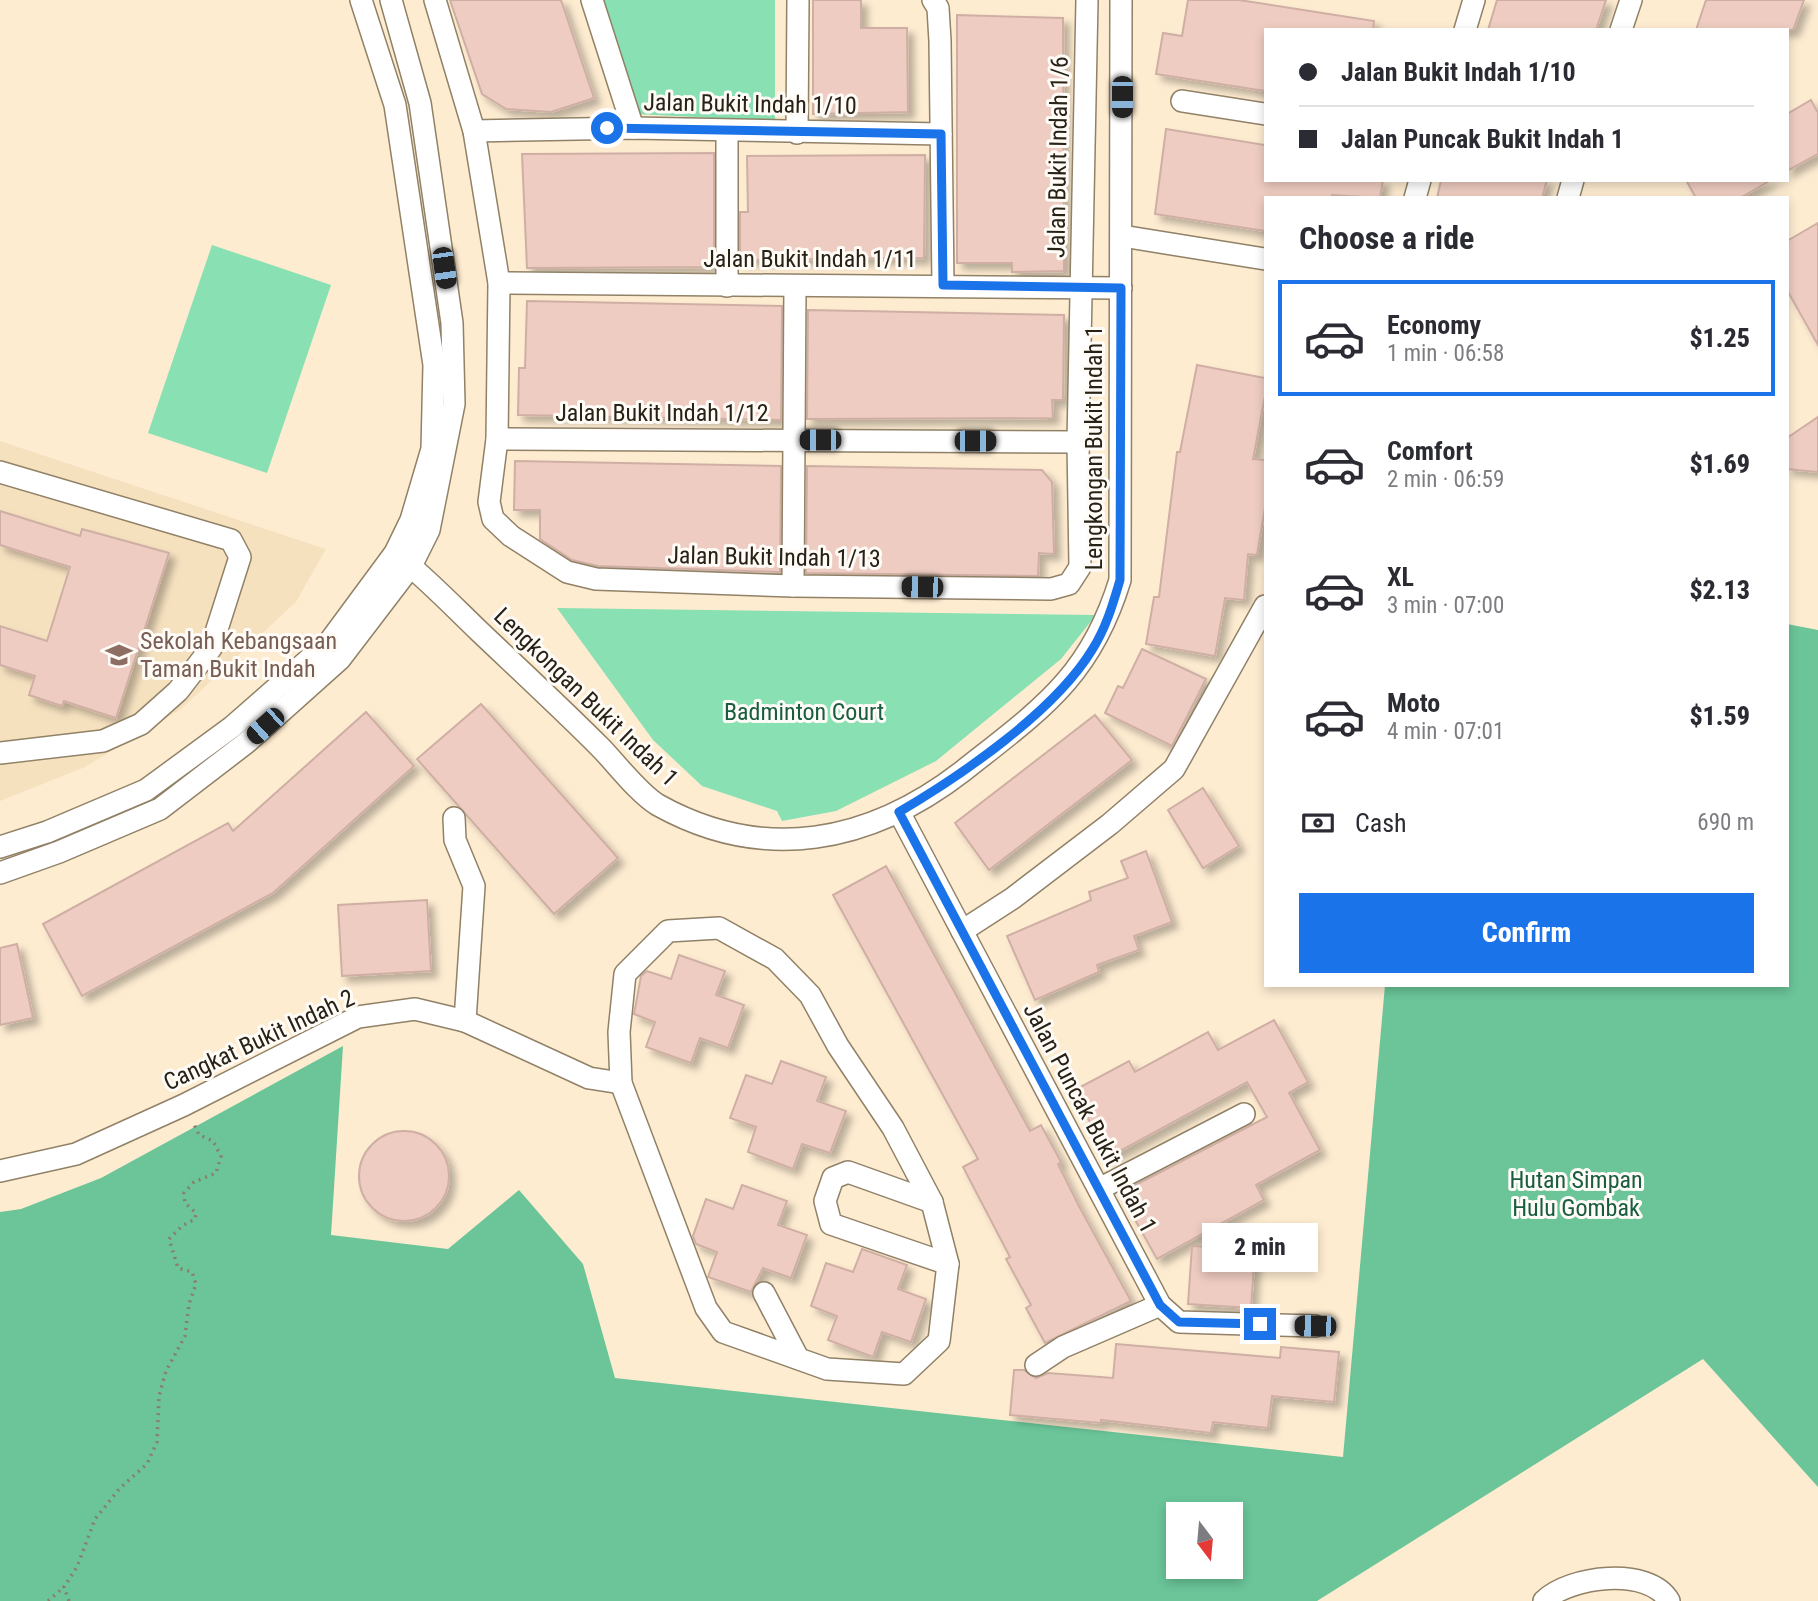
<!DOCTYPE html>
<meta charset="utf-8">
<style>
body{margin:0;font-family:"Roboto Condensed",sans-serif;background:#f2f2f3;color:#2b2b33;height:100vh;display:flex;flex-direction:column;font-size:26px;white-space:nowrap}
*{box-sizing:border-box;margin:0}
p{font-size:23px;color:#7c7c81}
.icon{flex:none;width:38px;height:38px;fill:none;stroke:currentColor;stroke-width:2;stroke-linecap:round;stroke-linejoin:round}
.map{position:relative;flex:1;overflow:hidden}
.drawer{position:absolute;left:1264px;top:196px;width:525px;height:791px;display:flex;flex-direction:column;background:#fff;border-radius:0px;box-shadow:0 4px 10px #0003}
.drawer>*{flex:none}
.hud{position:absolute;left:1264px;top:28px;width:525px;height:154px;border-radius:0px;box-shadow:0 4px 10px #0003;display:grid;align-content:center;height:154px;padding:0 35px;background:#fff}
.needle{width:46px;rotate:164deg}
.buttons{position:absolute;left:1166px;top:1502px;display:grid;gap:14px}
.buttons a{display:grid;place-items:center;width:77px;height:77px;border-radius:0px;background:#fff;box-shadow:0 4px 10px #0003;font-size:35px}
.end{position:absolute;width:32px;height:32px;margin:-16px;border:9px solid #1a73e8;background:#fff;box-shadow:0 0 0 4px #fff}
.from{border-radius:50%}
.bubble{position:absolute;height:49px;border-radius:0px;background:#fff;box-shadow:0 4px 10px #0003;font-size:23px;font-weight:800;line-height:49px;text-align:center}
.car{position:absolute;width:21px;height:42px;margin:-21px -10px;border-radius:9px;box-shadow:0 0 5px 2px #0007;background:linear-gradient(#222 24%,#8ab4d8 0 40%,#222 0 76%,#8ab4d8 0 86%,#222 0)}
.hud b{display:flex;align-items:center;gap:24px;height:66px;font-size:26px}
.hud b+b{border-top:2px solid #e1e1e2}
.hud i{width:18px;height:18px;background:#2b2b33}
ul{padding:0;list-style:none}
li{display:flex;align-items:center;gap:21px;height:116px;margin:0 14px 10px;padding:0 21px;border:4px solid transparent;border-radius:0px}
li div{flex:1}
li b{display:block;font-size:26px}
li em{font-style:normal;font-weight:800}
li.on{border-color:#1a73e8}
li>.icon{width:63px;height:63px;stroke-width:1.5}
h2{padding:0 35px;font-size:32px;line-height:84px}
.pay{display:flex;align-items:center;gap:18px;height:77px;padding:0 35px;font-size:26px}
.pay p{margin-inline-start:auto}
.cta{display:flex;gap:14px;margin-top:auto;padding:14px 35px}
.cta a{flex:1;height:80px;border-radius:0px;background:#1a73e8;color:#fff;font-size:28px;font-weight:800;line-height:80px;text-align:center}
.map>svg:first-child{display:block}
.built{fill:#f6e1bf}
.green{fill:#88e0b3}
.forest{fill:#6bc599;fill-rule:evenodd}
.building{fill:#eeccc1;stroke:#cfafa4;stroke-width:2;filter:url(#shadow)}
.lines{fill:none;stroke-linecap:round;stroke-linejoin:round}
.minor-casing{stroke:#908167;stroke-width:24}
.path{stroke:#897d6b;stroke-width:3.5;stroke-dasharray:2 5;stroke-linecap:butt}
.minor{stroke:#fff;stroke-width:21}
.route{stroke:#1a73e8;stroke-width:9}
.labels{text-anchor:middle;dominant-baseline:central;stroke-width:6;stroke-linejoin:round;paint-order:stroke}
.street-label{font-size:24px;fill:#272116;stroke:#fffbf6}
.education-label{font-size:24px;fill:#785e54;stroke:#fffbf6;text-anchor:start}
.park-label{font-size:24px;fill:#185d40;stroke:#fffbf6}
</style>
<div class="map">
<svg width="1818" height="1601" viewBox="0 0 1818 1601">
<defs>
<filter id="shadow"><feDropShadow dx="6" dy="6" stdDeviation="3.5" flood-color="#0004"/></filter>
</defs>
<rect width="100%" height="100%" fill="#feecd1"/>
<path class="built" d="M0,441L326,549L296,602L181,709L85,767L0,801Z"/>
<g class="green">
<path d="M600,0H775V121L635,114Z"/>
<path d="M212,245L331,285L267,473L148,433Z"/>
<path d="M557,608L1096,615L1061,659L936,761L836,811L782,821L777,811L702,786L653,740Z"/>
</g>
<path class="forest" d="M1787,624L1818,630V1487L1703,1359L1317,1601H0V1212L21,1209L101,1178L343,1046L331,1235L448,1249L519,1190L583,1264L615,1378L1343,1457L1385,985H1787ZM1178,1514H1230V1566H1178Z"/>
<g class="building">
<path d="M450,0H561L594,98L551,112L506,109L482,94Z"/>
<path d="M813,0H861V28H907L908,112L813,114Z"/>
<path d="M1188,0H1239L1374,21L1373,30H1265V91L1156,74L1163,33L1182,36Z"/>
<path d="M1497,0H1606L1596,30H1488Z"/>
<path d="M1706,0H1804L1793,30H1696Z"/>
<path d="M957,15L1063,18L1064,271L1012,272V263H957Z"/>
<path d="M1811,100L1818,113V154L1787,171V114Z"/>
<path d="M1166,129L1265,145V180H1383L1380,198L1332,195V198H1265V231L1155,214Z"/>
<path d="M714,153V267L527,268L522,154Z"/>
<path d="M925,155L924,258L740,260V212H748L747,156Z"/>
<path d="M1441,180H1547L1542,198H1437Z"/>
<path d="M1686,180H1771L1740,198H1696Z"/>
<path d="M1818,223V345L1787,290V241Z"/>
<path d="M527,301L782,306L781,420L518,415L519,368H525Z"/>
<path d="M808,310L1064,315L1063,400H1052L1053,418L807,419Z"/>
<path d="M1197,365L1265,378V396L1253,459L1265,460V508L1257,555L1248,554L1244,600L1225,598L1215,656L1146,644L1154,597H1159L1177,452H1180Z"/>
<path d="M1818,417V472L1787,469V438Z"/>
<path d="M515,461L781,466L780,572L598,566L572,560L540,539V510H514Z"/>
<path d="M807,466L1042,470L1052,482L1054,554L1039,553L1038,576L806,573Z"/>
<path d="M0,511L80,536L82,529L169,553L116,718L64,701L62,706L29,695L35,676L0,665V626L47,641L70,567L0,545Z"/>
<path d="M1142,649L1206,679L1172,746L1105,713L1118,686L1123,688Z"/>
<path d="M481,704L618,858L554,914L417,759Z"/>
<path d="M366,712L414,766L273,893L82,996L43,924L228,823L233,831Z"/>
<path d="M1095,715L1132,760L989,870L955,823Z"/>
<path d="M1203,788L1239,846L1203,868L1168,810Z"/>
<path d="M1146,851L1172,922L1134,936L1139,950L1097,965L1099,972L1035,1000L1007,936L1091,900L1089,892L1128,878L1121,861Z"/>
<path d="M886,866L1030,1131L1041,1125L1061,1162L1058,1164L1080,1208L1131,1301L1045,1343L1026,1308L1031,1305L1006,1259L1010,1257L963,1167L978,1159L833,895Z"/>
<path d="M427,900L431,971L342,976L338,905Z"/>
<path d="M17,944L33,1018L0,1025V948Z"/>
<path d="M679,955L725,971L716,995L744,1005L728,1048L700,1038L691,1063L646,1047L655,1022L634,1014L641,976L647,971L671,979Z"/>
<path d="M1274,1020L1308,1082L1289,1093L1320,1150L1256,1185L1264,1200L1157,1259L1120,1193L1267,1117L1247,1082L1109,1157L1073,1091L1129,1061L1135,1072L1208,1032L1218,1050Z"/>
<path d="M781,1061L826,1077L817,1101L846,1111L830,1153L802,1144L793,1169L748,1152L756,1127L730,1118L746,1075L772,1084Z"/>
<circle cx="404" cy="1176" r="45"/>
<path d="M742,1185L787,1201L778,1225L807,1235L791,1278L763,1268L751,1292L708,1277L717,1252L696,1244L693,1236L706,1199L733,1209Z"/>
<path d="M1192,1246L1255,1249L1251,1308L1188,1304Z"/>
<path d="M862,1249L907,1265L898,1289L926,1299L911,1342L882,1332L873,1357L828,1340L837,1316L811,1306L826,1263L853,1272Z"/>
<path d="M1116,1344L1280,1358L1281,1347L1339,1352L1334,1402L1272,1396L1268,1428L1213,1422L1211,1433L1101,1420V1423L1010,1415L1014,1370H1024L1036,1378L1048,1373L1113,1378Z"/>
</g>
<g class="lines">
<defs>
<g id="minor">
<path d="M435,0L474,131L499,283L497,439L489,502L493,519L511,536L567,572L596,579L793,586L1051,589L1069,584L1080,567L1078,442L1087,0"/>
<path d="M592,0L633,128"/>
<path d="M933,0L938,8L940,41L943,285"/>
<path d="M1465,30L1474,0"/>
<path d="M1621,30L1631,0"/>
<path d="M1182,101L1265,114"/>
<path d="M474,131L633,128L941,134"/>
<path d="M727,131V286"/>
<path d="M797,133L798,0"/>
<path d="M1415,198L1420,180"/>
<path d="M1568,198L1573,180"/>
<path d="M1122,236L1265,259"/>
<path d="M499,283L1121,288"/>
<path d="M497,439L1078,442"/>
<path d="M0,472L231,540L240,557L211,648L178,691L141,724L103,741L0,753"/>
<path d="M395,553C425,577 452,605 480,632C520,670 560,707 599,746C615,762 639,794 658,805C764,864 870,843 963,771C1040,710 1090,678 1120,580L1121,0"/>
<path d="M793,586L795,286"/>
<path d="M899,812L1160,1305L1179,1322L1315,1326"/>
<path d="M454,818L455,840L474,886L465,1021"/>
<path d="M0,847L47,832L146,790L232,727L330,641L395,553L411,520L432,449L434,365L395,105L361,0"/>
<path d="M0,873L59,852L160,809L246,743L340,659L411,566L429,530L454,404L452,323L420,103L391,0"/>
<path d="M719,928L775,959L810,995L838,1046L893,1128L932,1202L948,1264L939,1341L904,1374L827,1369L723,1332L706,1308L621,1083L619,1032L625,974L668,931Z"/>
<path d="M962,931L1013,898L1110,824L1174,769L1265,606"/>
<path d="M0,1171L76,1154L184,1105L358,1017L415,1009L465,1021L589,1078L621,1083"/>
<path d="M1099,1189L1244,1114"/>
<path d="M932,1202L848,1172L833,1178L825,1201L831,1224L948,1264"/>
<path d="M764,1293L798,1358"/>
<path d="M1036,1365L1063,1347L1160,1305"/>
<path d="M1544,1601C1569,1576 1649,1566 1669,1601"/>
</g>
</defs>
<use href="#minor" class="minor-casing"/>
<g class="path">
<path d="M48,1601L64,1587"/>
<path d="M69,1601L64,1587L77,1567L95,1519L120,1488L147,1464L157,1442L159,1396L166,1371L185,1336L189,1304L196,1284L192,1272L178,1268L169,1239L182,1226L195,1219L196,1213L185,1203L184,1193L194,1182L216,1173L221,1156L213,1141L199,1135L193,1122"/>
</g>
<use href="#minor" class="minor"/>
</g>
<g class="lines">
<path class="route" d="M607,128L941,134L943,285L1121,288L1120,580C1113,604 1106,628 1092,650C1054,712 962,775 899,812L1160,1305L1179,1322L1260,1324"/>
</g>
<defs>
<symbol id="school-bare" viewBox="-9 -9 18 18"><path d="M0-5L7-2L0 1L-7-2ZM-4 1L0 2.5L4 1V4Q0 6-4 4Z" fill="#8d6e63" stroke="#fffbf6" stroke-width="2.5" paint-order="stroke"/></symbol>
</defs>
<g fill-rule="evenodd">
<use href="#school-bare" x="100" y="636" width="38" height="38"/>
</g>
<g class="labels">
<g class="street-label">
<text transform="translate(750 104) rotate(1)">Jalan Bukit Indah 1/10</text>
<text transform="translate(1058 157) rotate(-89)">Jalan Bukit Indah 1/6</text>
<text x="810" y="259">Jalan Bukit Indah 1/11</text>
<text x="662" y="413">Jalan Bukit Indah 1/12</text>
<text transform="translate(1094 448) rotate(-90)">Lengkongan Bukit Indah 1</text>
<text transform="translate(774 557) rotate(1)">Jalan Bukit Indah 1/13</text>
<text transform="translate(586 697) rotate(44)">Lengkongan Bukit Indah 1</text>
<text transform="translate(259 1040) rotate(-25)">Cangkat Bukit Indah 2</text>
<text transform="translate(1090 1118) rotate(62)">Jalan Puncak Bukit Indah 1</text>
</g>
<g class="education-label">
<text x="140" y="641">Sekolah Kebangsaan<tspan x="140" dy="28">Taman Bukit Indah</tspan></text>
</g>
<g class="park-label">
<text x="804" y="712">Badminton Court</text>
<text x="1576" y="1180">Hutan Simpan<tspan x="1576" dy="28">Hulu Gombak</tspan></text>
</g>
</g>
</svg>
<div class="buttons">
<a><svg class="needle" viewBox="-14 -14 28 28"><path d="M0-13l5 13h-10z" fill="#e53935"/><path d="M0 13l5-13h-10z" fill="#7c7c81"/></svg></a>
</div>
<i class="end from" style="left:607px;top:128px"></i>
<i class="end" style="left:1260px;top:1324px"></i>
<div class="bubble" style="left:1202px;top:1223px;width:116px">2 min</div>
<i class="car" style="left:1122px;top:97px;rotate:180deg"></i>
<i class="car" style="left:444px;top:268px;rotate:172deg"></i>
<i class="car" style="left:820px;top:440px;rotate:270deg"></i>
<i class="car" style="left:975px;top:441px;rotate:90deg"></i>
<i class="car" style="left:922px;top:587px;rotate:271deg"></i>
<i class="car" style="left:265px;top:726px;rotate:228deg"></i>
<i class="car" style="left:1315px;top:1326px;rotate:271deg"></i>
<div class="hud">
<b><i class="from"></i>Jalan Bukit Indah 1/10</b>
<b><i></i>Jalan Puncak Bukit Indah 1</b>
</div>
<section class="drawer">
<h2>Choose a ride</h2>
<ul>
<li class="on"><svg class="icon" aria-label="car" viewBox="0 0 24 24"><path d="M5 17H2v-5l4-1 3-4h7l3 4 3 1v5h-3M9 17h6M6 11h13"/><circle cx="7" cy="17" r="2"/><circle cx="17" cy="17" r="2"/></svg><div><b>Economy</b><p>1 min · 06:58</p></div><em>$1.25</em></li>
<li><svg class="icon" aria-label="car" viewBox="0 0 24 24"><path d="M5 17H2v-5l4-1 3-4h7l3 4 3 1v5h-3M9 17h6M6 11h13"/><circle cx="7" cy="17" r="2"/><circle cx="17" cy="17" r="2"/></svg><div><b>Comfort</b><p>2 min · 06:59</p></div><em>$1.69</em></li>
<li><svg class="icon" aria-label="car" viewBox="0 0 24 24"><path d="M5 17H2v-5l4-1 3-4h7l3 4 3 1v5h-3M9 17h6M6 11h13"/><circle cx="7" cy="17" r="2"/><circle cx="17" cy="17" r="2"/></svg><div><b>XL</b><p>3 min · 07:00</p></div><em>$2.13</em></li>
<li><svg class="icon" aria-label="car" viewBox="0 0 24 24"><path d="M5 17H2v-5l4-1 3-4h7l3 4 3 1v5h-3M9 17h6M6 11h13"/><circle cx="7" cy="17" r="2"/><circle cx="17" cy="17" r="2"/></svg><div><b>Moto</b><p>4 min · 07:01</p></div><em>$1.59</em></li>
</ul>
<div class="pay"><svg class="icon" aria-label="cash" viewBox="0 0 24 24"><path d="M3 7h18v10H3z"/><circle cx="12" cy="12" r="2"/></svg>Cash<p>690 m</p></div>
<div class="cta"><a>Confirm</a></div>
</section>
</div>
